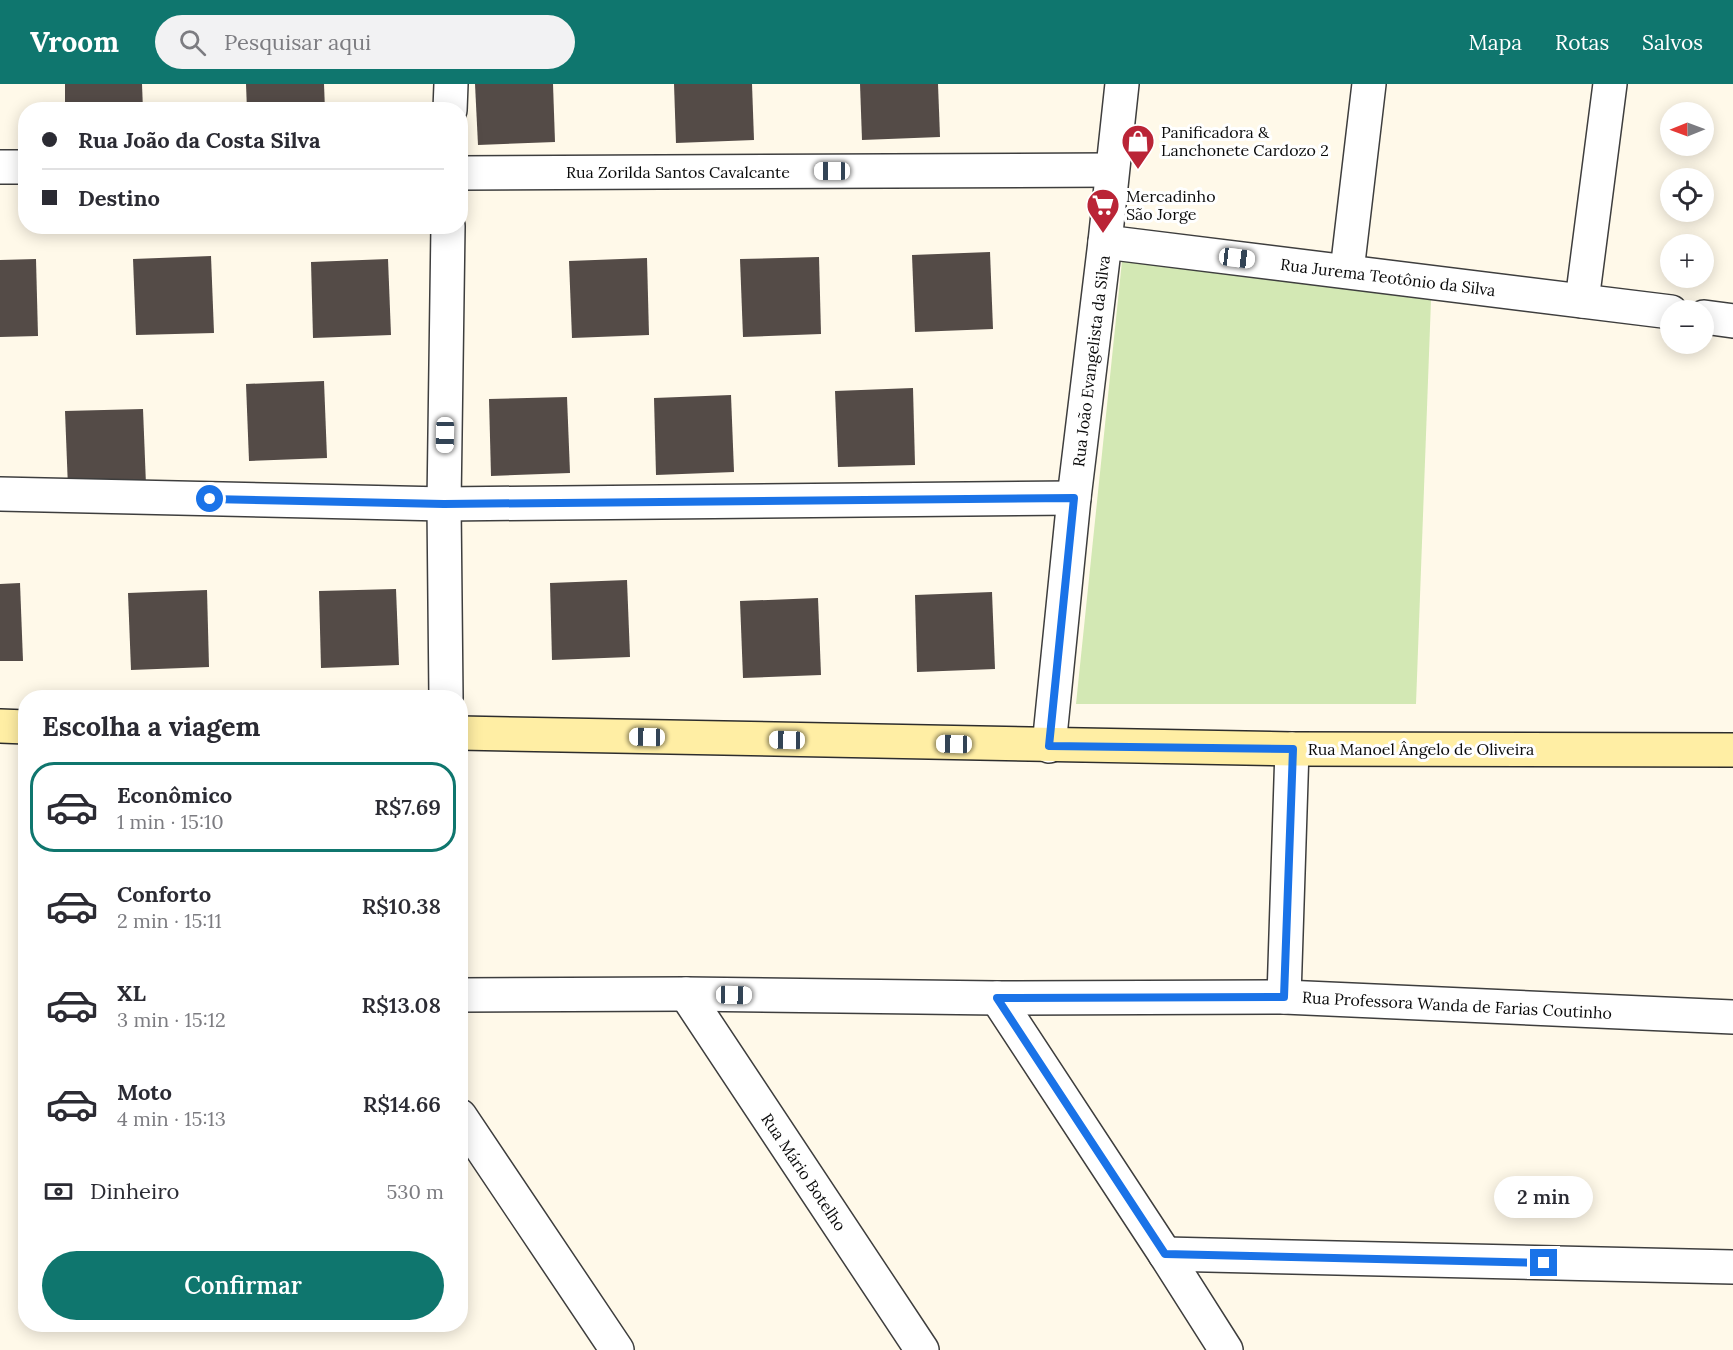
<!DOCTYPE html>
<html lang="pt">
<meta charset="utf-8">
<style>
body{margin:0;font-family:Lora,serif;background:#f2f2f3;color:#2b2b33;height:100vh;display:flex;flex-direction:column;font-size:22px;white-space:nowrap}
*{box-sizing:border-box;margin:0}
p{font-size:20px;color:#7c7c81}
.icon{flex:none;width:33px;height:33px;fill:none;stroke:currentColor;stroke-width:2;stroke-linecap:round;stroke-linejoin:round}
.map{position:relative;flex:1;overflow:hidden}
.details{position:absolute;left:18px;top:606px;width:450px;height:642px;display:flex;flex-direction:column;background:#fff;border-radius:24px;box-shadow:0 3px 15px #0003}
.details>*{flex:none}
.guide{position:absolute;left:18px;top:18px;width:450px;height:132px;border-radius:24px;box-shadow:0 3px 15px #0003;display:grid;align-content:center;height:132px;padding:0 24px;background:#fff}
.needle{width:39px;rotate:269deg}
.tools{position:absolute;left:1660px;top:18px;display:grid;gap:12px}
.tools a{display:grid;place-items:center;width:54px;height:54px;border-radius:50%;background:#fff;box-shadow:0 3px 15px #0003;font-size:30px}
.end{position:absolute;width:27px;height:27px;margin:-14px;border:8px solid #1a73e8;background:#fff;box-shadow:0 0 0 3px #fff}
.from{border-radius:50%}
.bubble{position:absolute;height:42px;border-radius:21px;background:#fff;box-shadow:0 3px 15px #0003;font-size:20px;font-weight:600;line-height:42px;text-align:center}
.car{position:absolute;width:18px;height:36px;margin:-18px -9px;border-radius:8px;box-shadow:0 0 4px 2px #0007;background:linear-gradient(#fff 24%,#345 0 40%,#fff 0 76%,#345 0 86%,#fff 0)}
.guide b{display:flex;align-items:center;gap:21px;height:57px;font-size:22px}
.guide b+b{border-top:2px solid #e1e1e2}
.guide i{width:15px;height:15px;background:#2b2b33}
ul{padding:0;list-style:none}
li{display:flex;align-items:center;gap:18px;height:90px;margin:0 12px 9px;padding:0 12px;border:3px solid transparent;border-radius:24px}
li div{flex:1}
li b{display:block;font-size:22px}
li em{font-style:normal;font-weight:600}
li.active{border-color:#0f766e}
li>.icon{width:54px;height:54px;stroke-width:1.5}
h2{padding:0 24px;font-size:27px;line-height:72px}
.pay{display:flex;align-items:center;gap:15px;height:66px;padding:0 24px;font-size:22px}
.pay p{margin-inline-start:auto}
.action{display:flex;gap:12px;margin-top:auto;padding:12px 24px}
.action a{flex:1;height:69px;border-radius:36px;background:#0f766e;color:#fff;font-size:24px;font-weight:600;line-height:69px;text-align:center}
header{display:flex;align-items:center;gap:36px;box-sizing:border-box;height:84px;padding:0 30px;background:#0f766e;color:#fff}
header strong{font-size:28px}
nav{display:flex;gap:33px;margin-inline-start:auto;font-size:21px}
.search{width:420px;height:54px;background:#f2f2f3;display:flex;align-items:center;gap:15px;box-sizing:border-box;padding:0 21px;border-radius:33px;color:#7c7c81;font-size:22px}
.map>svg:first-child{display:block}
.green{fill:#d3e8b4}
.building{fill:#544b47}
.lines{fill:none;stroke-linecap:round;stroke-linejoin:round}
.street-casing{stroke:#3e3e3e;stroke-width:36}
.secondary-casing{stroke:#2d2d2d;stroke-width:36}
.street{stroke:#fff;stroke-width:33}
.secondary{stroke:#ffeea4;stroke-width:33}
.route{stroke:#1a73e8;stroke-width:8}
.labels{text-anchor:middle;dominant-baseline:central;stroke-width:6;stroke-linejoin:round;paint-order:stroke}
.poi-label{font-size:16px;fill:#0b0b0b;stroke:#fff;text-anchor:start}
.street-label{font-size:16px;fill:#0b0b0b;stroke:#fff}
</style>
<header>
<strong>Vroom</strong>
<div class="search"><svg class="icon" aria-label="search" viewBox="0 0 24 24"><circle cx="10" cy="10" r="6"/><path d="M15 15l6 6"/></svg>Pesquisar aqui</div>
<nav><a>Mapa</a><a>Rotas</a><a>Salvos</a></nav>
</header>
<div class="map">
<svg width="1733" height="1266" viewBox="0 0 1733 1266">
<rect width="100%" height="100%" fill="#fff9e9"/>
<path class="green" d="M1122,177L1431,216L1416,620H1076Z"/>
<g class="building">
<path d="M65,0H142L143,26H65Z"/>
<path d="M246,0H324L325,26H247Z"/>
<path d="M475,0H553L555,58L478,61Z"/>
<path d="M674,0H752L754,56L676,59Z"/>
<path d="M860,0H938L940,53L862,56Z"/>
<path d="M990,168L993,245L915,248L912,171Z"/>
<path d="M211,172L214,249L136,251L133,175Z"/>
<path d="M819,173L821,250L743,253L740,175Z"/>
<path d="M647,174L649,251L572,254L569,177Z"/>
<path d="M36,175L38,252L0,253V176Z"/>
<path d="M388,175L391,251L313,254L311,178Z"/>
<path d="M324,297L327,374L249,377L246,300Z"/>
<path d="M913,304L915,381L838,383L835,307Z"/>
<path d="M731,311L734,388L656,391L654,314Z"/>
<path d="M567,313L570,389L491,392L489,315Z"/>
<path d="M143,325L146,401L68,404L65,327Z"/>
<path d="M627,496L630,573L552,576L550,499Z"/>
<path d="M20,499L23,577H0V500Z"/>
<path d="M396,505L399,581L321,584L319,507Z"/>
<path d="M207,506L209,583L131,586L128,509Z"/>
<path d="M992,508L995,585L917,588L915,511Z"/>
<path d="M818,514L821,591L743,594L740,517Z"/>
</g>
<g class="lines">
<defs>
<g id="street">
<path d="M450,26L451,0"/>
<path d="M0,83H26"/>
<path d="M460,89L1111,86"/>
<path d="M1105,158L1671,228"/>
<path d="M1347,187L1369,0"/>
<path d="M1582,217L1610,0"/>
<path d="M1704,233L1733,237"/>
<path d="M0,410L444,420L1074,414"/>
<path d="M446,614L444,420L448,142"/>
<path d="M1049,662L1074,414L1105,158L1122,0"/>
<path d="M686,910L922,1266"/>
<path d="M460,911L686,910L997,914L1284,913L1733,933"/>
<path d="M1284,913L1292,665"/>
<path d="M997,914L1165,1170L1226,1266"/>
<path d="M460,1032L617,1266"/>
<path d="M1165,1170L1733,1183"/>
</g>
<g id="secondary">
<path d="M0,642L26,643"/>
<path d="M460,649L1292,665L1733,666"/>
</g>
</defs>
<use href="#street" class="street-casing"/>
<use href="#secondary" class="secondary-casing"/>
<use href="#street" class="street"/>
<use href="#secondary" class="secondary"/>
</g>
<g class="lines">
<path class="route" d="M210,415L444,420L1074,414L1049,662L1293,665L1284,913L997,914L1165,1170L1544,1179"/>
</g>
<defs>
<symbol id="shop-pin" viewBox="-11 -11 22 30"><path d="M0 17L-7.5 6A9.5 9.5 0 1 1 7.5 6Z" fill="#ba2436" stroke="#fff"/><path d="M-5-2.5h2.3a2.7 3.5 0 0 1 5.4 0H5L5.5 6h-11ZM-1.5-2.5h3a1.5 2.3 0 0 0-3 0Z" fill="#fff"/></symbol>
<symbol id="supermarket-pin" viewBox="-11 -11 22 30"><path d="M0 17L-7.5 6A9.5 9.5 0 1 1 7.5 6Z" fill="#ba2436" stroke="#fff"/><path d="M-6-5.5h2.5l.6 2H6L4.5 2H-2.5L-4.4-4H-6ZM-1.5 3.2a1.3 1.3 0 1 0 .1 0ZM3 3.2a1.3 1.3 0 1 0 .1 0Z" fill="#fff"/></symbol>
</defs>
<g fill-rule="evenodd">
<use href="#shop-pin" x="1119" y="38" width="38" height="52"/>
<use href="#supermarket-pin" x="1084" y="102" width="38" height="52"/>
</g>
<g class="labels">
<g class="poi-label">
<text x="1161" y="48">Panificadora &amp;<tspan x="1161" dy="18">Lanchonete Cardozo 2</tspan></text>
<text x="1126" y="112">Mercadinho<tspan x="1126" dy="18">São Jorge</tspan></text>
</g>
<g class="street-label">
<text x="678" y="88">Rua Zorilda Santos Cavalcante</text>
<text transform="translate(1388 193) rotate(7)">Rua Jurema Teotônio da Silva</text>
<text transform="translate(1091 277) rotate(-83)">Rua João Evangelista da Silva</text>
<text x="1421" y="665">Rua Manoel Ângelo de Oliveira</text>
<text transform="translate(1457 921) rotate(3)">Rua Professora Wanda de Farias Coutinho</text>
<text transform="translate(804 1088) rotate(56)">Rua Mário Botelho</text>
</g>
</g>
</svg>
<div class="tools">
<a><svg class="needle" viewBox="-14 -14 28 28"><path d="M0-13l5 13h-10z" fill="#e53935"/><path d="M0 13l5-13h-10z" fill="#7c7c81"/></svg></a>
<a><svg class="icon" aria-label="locate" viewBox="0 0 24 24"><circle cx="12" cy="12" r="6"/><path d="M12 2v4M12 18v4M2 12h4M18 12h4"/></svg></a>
<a>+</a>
<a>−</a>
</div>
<i class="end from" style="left:210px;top:415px"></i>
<i class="end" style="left:1544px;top:1179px"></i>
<div class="bubble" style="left:1494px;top:1092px;width:99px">2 min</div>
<i class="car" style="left:832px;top:87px;rotate:270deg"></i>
<i class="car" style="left:1237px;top:174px;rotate:97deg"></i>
<i class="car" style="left:445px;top:351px;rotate:181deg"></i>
<i class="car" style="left:647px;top:653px;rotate:271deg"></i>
<i class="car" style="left:787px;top:656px;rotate:271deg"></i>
<i class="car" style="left:954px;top:660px;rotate:271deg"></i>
<i class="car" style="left:734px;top:911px;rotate:91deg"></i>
<div class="guide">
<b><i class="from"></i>Rua João da Costa Silva</b>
<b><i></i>Destino</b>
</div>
<section class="details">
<h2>Escolha a viagem</h2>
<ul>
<li class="active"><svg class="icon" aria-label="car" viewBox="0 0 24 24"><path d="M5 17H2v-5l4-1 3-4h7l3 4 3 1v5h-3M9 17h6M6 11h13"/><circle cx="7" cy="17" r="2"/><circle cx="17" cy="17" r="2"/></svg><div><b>Econômico</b><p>1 min · 15:10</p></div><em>R$7.69</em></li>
<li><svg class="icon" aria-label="car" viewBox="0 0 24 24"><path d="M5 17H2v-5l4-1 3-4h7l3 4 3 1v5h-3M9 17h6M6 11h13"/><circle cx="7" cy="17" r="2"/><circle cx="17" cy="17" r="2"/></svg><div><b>Conforto</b><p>2 min · 15:11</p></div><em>R$10.38</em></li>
<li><svg class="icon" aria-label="car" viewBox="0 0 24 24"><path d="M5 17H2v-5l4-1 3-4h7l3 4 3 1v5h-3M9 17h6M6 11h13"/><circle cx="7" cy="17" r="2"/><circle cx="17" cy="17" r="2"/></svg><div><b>XL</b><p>3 min · 15:12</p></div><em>R$13.08</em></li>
<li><svg class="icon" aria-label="car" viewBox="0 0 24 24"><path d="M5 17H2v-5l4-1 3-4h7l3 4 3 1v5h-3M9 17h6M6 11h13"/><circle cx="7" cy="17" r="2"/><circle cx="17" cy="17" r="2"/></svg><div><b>Moto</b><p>4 min · 15:13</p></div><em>R$14.66</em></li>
</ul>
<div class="pay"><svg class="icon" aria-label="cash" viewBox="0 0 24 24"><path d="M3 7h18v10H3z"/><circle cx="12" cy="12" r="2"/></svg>Dinheiro<p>530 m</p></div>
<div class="action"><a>Confirmar</a></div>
</section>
</div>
